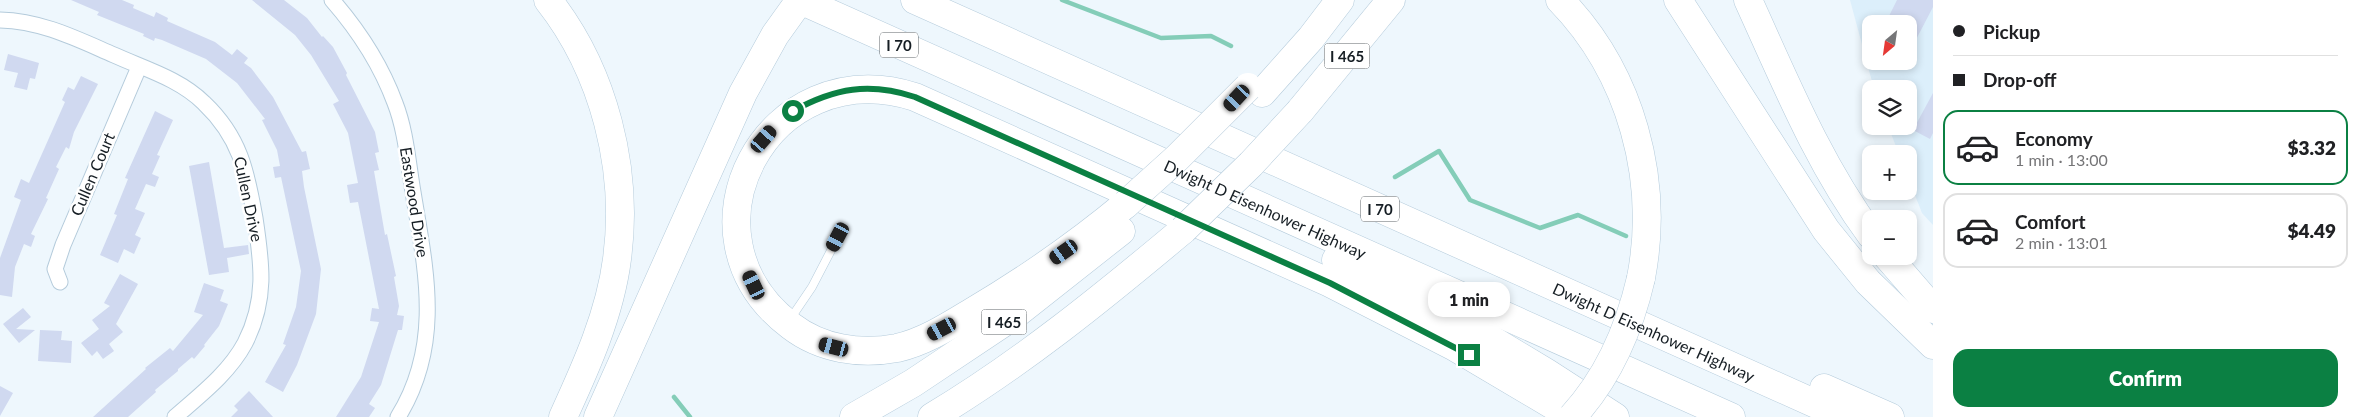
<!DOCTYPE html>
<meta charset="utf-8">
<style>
body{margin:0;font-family:Lato,sans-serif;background:#f2f2f2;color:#202124;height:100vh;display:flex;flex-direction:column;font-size:19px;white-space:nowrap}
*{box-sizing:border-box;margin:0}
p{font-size:16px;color:#757577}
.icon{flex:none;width:28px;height:28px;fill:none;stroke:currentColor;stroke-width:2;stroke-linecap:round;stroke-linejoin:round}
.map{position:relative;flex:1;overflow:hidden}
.details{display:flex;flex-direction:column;background:#fff;width:425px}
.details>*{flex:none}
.top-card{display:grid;align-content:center;height:110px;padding:0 20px;background:#fff}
.needle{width:32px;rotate:209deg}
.tools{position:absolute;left:1862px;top:15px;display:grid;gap:10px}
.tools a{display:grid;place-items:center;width:55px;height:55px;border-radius:10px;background:#fff;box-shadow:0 2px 8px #0003;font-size:25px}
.end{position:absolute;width:22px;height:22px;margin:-11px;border:6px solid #0b8043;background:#fff;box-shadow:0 0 0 2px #fff}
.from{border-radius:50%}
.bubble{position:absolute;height:35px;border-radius:15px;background:#fff;box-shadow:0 2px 8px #0003;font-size:16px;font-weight:800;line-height:35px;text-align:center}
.car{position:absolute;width:15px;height:30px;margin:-15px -8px;border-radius:6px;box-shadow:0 0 4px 1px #0007;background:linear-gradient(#222 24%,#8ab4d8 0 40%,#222 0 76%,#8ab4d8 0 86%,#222 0)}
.top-card b{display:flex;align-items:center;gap:18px;height:48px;font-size:19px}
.top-card b+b{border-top:1px solid #e0e0e0}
.top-card i{width:12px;height:12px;background:#202124}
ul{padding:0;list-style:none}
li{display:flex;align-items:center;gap:15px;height:75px;margin:0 10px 8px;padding:0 10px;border:2px solid #e0e0e0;border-radius:15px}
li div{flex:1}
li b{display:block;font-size:19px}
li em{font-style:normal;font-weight:800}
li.selected{border-color:#0b8043}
li>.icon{width:45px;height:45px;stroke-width:1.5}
.cta{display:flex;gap:10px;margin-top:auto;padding:10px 20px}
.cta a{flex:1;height:58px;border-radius:15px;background:#0b8043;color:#fff;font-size:20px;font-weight:800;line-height:58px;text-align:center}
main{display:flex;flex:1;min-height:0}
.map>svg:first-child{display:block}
.built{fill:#dceffb;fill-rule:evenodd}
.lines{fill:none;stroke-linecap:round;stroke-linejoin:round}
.stream{stroke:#84cdb8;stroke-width:4.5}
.building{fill:#d0d9f0}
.service-casing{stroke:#b4cbdb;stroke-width:9}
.minor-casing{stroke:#b4cbdb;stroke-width:17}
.motorway-casing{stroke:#b4cbdb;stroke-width:29}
.service{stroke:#fff;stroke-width:8}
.minor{stroke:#fff;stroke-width:15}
.motorway{stroke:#fff;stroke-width:28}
.motorway-bridge-casing{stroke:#b4cbdb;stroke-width:29;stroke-linecap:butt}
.motorway-bridge{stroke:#fff;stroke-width:28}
.route{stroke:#0b8043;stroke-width:6}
.labels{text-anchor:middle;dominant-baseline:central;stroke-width:5;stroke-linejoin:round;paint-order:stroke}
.shield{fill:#fff;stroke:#5c6266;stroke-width:1}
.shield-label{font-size:15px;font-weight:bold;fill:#161e24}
.street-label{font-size:16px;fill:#161e24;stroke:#fff}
</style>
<main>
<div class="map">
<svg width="1933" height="417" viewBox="0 0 1933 417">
<rect width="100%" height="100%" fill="#eef7fd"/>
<path class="built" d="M1850,0H1933V225L1922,213L1909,180V154H1899L1888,126H1909V89H1874ZM1871,24H1909V61H1871Z"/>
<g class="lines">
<g class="stream">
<path d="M1062,0L1161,38L1211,36L1231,46"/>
<path d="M1395,177L1439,151L1470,200L1540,228L1578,215L1626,236"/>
<path d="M674,397L690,417"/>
</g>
</g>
<g class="building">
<path d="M71,0H122L134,5L133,8L154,17L156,12L168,18L167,21L215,42L232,55L237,49L248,58L244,63L251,68L273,97L302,152L306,151L310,169L302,171L304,187L321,269L316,314L297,365L283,392L265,382L286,345L283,344L296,307L301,271L281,177L275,178L273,167L280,166L277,150L262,120L265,119L237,83L206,59L162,40L155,38L154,41L143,36L144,34L97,15L99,12Z"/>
<path d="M252,0H284L307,18L322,37L323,36L333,47L347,73L346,75L375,132L379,152L375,153L379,170L374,171L385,235L387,234L396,276L394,277L399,306L397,315L404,316L402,330H398L381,385L369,404L375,408L369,417H336L361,377L379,322L370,321L372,308L379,309L358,202L350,203L347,185L358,183L348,133L333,104L339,101L311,55L295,35Z"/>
<path d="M1897,0H1933V7L1909,53V24H1885Z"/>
<path d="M8,54L39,63L35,79L30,78L27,90L14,87L18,73L4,70Z"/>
<path d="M81,76L98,84L74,132L69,149L66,147L56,167L59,169L46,198L48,199L31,234L35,236L31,247L24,244L15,267L12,297L0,295V258L21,200L14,197L21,179L29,183L65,102L62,100L68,87L74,90Z"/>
<path d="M1933,93V133L1930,139L1913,130Z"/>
<path d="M155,111L173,120L157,155L160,156L152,174L159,177L155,187L146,184L135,209L145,213L135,235L141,238L134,254L124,249L118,263L100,255L117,215L114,214L128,179L125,178Z"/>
<path d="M209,162L224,248L248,245L249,254L227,258L229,272L209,275L189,166Z"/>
<path d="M120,274L138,284L116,324L123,332L109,344L114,351L103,359L97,351L92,356L81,343L99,329L92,320L110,306L104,303Z"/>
<path d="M204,283L224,290L220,301L228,304L219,326L204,345L205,346L194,359L192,357L178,369V371L155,390L156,392L128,417H93L146,369L145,368L170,348L173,351L203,315L194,312Z"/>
<path d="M23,308L31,317L16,329L35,330L19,343L3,324Z"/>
<path d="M40,330L62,331L61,340L72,341L71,363L38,361Z"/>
<path d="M0,386L13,393L0,416Z"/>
<path d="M249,391L262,405L273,417H231L238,410L234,406Z"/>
</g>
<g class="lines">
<defs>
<path id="service" d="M791,318L812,287L838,237"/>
<g id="minor">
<path d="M332,0C359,31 381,65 395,103C406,131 408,163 413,192C426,271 443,344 398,417"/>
<path d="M0,20C42,21 77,39 114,55C145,69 180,79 204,103C240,137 247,172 255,218C262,264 267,300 245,343C229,373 200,395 175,417"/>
<path d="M60,282L55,269L63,245L139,67"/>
</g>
<g id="motorway">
<path d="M548,0C604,71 629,169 617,259C610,314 586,367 563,417"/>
<path id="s1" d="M800,0L1731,417"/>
<path id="s2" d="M915,0L1845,417"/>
<path d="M1560,0C1631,73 1660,179 1641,278"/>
<path d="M1678,0L1826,230L1868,282L1933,345"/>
<path d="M1748,0C1785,81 1818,163 1871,235"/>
<path d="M1262,93L1311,38L1340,0"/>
<path d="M1300,111L1391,0"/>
<path d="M1126,204C1078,244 1026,280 972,312C949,326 924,342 897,348C860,355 821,349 791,326C670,235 767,50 915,97L1330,283L1453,346L1573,417"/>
<path d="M1887,256L1933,309"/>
<path d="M1336,260L1479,332L1547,373L1615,417"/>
<path d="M1824,388L1890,417"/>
<path d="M598,417L743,93L775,35L800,0"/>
<path d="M854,417L913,383L1012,317L1121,231"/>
<path d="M932,417C1022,363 1103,297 1183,230"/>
</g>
</defs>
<use href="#service" class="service-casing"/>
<use href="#minor" class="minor-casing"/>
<use href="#motorway" class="motorway-casing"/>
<use href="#service" class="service"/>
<use href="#minor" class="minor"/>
<use href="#motorway" class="motorway"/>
<defs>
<g id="motorway-bridge">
<path d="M1126,204L1177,158L1248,87"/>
<path d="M1183,230L1251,164L1300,111"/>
<path d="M1572,417C1608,378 1629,330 1641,278"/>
</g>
</defs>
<use href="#motorway-bridge" class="motorway-bridge-casing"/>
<use href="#motorway-bridge" class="motorway-bridge"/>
</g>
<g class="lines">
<path class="route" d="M793,111C835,88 869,82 915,97L1330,283L1469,355"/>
</g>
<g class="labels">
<g class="shield">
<rect x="880" y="32.5" width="38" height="25" rx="4"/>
<rect x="1324.5" y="43.5" width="45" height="25" rx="4"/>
<rect x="1361" y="196.5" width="38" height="25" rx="4"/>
<rect x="981.5" y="309.5" width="45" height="25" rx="4"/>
</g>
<g class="shield-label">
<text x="899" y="45">I 70</text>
<text x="1347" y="56">I 465</text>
<text x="1380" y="209">I 70</text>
<text x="1004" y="322">I 465</text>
</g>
<g class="street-label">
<text transform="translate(92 174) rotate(-67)">Cullen Court</text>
<text transform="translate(249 199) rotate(78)">Cullen Drive</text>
<text transform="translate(415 202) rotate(81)">Eastwood Drive</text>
<text stroke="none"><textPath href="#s1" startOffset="510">Dwight D Eisenhower Highway</textPath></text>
<text stroke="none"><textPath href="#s2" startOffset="810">Dwight D Eisenhower Highway</textPath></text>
</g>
</g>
</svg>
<div class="tools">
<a><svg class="needle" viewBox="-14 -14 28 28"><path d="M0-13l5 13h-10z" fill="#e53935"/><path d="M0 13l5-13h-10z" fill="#757577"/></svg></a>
<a><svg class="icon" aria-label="layers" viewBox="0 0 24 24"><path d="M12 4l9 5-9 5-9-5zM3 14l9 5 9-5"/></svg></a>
<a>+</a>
<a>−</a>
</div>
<i class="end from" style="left:793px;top:111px"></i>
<i class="end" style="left:1469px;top:355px"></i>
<div class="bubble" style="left:1428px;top:282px;width:82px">1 min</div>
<i class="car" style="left:1237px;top:98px;rotate:223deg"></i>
<i class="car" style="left:764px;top:139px;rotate:41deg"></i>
<i class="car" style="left:838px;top:237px;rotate:208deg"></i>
<i class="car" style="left:1064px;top:252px;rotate:235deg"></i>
<i class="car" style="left:754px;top:285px;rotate:335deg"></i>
<i class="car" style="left:942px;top:329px;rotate:242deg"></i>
<i class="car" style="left:834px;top:347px;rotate:285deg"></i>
</div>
<section class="details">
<div class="top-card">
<b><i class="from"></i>Pickup</b>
<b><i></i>Drop-off</b>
</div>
<ul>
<li class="selected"><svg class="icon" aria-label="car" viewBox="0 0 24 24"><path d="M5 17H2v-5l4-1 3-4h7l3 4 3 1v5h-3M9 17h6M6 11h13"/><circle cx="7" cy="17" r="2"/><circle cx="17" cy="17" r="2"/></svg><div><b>Economy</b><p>1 min · 13:00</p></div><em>$3.32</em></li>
<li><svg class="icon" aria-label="car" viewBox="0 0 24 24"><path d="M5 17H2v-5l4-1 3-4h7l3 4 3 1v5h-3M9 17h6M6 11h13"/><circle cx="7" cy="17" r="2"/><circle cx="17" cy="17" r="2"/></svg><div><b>Comfort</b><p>2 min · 13:01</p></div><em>$4.49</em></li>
</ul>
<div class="cta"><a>Confirm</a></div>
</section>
</main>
